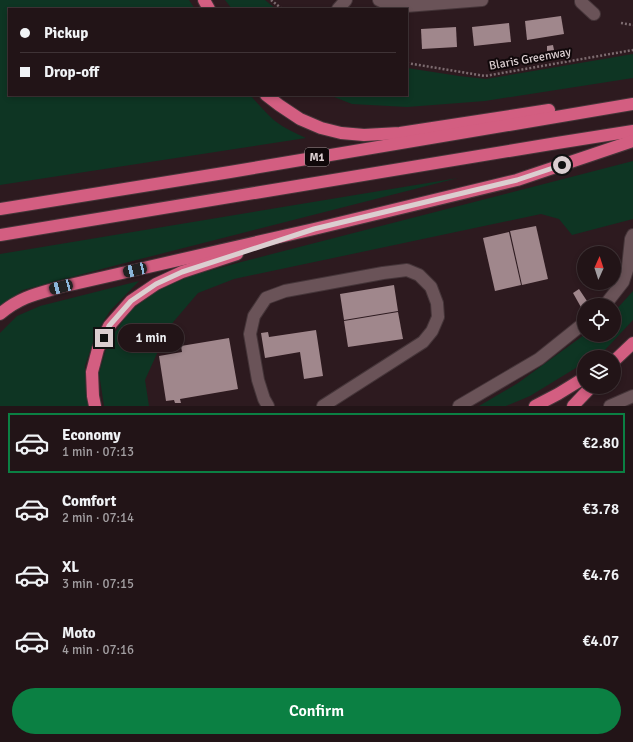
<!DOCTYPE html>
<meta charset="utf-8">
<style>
body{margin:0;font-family:Signika,sans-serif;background:#2e2124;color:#f1f3f6;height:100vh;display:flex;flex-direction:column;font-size:15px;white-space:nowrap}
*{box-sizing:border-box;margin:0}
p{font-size:13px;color:#a29ea1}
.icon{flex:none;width:22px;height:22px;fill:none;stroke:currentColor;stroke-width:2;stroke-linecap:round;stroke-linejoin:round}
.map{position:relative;height:406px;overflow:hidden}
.panel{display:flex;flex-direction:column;background:#221417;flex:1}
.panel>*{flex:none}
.banner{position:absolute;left:8px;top:8px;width:400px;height:88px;border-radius:0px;box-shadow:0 2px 6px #0003,0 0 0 1px #3f3336;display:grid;align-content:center;height:88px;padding:0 12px;background:#221417}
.needle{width:26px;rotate:3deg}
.tools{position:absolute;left:577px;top:246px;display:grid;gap:8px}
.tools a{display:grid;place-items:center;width:44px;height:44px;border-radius:50%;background:#221417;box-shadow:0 2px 6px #0003,0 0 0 1px #3f3336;font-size:20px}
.end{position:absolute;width:18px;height:18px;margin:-9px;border:5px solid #dbced0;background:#111;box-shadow:0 0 0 2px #111}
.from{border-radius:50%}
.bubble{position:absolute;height:28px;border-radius:14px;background:#221417;box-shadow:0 2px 6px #0003,0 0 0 1px #3f3336;font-size:13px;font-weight:600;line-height:28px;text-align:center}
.car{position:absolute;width:12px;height:24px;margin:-12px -6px;border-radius:5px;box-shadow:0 0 3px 1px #0007;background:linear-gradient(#222 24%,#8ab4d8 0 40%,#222 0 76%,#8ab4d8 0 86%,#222 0)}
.banner b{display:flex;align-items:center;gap:14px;height:38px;font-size:15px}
.banner b+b{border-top:1px solid #3f3336}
.banner i{width:10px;height:10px;background:#f1f3f6}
ul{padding:7px 0 0;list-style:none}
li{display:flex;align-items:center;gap:12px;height:60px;margin:0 8px 6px;padding:0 4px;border:2px solid transparent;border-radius:0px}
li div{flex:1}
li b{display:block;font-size:15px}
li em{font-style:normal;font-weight:600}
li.current{border-color:#0b8043}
li>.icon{width:36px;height:36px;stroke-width:1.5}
.cta{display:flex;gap:8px;margin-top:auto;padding:8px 12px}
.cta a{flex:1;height:46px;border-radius:24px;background:#0b8043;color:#fff;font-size:16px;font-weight:600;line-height:46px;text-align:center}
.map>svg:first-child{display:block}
.green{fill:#0e3523}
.building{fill:#a0878c}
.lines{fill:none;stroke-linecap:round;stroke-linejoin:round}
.minor-casing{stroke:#453539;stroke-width:14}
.highway-casing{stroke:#453539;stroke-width:14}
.path{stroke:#7c6b6f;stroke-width:2.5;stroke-dasharray:2 2;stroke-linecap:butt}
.minor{stroke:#6a5358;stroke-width:12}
.highway{stroke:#d35e81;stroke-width:12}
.route{stroke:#dbced0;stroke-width:5}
.labels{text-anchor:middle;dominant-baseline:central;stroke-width:4;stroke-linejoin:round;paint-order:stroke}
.shield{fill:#10080a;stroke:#9e9395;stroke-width:1}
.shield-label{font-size:11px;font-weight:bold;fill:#dbced0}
.street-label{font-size:12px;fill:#dbced0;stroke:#10080a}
</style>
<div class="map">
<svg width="633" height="406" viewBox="0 0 633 406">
<rect width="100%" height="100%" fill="#2d1a1f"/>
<g class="green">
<path d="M0,0H189L195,9H9V95H250C258,104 266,113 275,121C284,128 295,133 306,138L0,185Z"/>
<path d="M225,0H265L276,9H232Z"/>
<path d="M633,54V78L485,101L407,107L352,104L329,95H407V68L459,76L486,79Z"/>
<path d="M633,161V219L572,235L559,219L541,214L234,279L198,293L169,327L145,380L149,406H104L99,373L108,342L130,311L158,290L190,276L241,262Z"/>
<path d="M458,178L117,265L23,290L0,306V254Z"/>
<path d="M139,281L110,311L96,333L85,366L86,397L89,406H0V333L17,316L40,306Z"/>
<path d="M633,291V320L604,351L594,357H584V363L530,396L506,406H479L518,383L584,335H614V312Z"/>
</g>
<g class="building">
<path d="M561,16L564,34L527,40L525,21Z"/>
<path d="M509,23L511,42L474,46L472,27Z"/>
<path d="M456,27L457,47L422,49L421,29Z"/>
<path d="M553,45L554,50L547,51V46Z"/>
<path d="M536,226L548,279L522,285L510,231Z"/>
<path d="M509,232L521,285L495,291L483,238Z"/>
<path d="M394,285L398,311L344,320L340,294Z"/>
<path d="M579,289L589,304L584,305V308L582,309L573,293Z"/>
<path d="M398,312L403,339L348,347L344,321Z"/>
<path d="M316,330L323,376L304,379L300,352L265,358L261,333L268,332L269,337Z"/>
<path d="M229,338L238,389L180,399L181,403H175L174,400L166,401L159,356L182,352L181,346Z"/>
</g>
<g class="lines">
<defs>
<g id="minor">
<path d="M379,0L385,3L406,6L482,0"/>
<path d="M581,0V2L594,14"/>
<path d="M338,9L346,0"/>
<path d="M605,305L623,282L628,267L631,239L633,235"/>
<path d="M268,406L264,399L258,380L250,334L254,316L266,298L285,291L383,273L407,270L419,275L431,287L437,303L438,317L432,331L423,342L323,406"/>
<path d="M459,406L539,359L584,323"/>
<path d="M610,406L633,396"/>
</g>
<g id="highway">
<path d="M204,0L209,9"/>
<path d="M266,95L279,105L300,119L321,128L341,133L364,135L400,133L549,110"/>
<path d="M0,209L230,172L633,104"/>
<path d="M0,235L557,143L633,131"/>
<path d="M0,314C20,297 36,294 61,287L314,229L517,180L633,141"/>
<path d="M614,361L633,343"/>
<path d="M95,406L93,396L92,372L98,349L109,326L131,301L156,284L182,272L237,254"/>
<path d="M535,406L558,394L584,378"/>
<path d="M573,406L591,387"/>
</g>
</defs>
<use href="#minor" class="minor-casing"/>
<use href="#highway" class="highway-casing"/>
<g class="path">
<path d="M271,0L282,9"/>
<path d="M621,23L633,25"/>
<path d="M407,63L485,76L633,50"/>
</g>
<use href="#minor" class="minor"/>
<use href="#highway" class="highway"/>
</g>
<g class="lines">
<path class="route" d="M104,338L109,326L131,301L156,284L182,272L314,229L517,180L562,165"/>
</g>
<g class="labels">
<rect class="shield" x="305" y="148" width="24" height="18" rx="3"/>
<g class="shield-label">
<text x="317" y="157">M1</text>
</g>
<g class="street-label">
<text transform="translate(530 59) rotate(-10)">Blaris Greenway</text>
</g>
</g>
</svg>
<div class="tools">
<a><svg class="needle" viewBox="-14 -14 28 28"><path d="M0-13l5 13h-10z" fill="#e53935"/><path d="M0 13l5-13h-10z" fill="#a29ea1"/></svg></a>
<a><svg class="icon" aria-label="locate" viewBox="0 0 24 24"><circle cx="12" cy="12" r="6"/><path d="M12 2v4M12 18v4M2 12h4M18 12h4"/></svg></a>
<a><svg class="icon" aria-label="layers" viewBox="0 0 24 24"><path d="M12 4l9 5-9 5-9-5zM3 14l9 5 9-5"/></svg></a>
</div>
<i class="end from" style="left:562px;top:165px"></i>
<i class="end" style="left:104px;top:338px"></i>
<div class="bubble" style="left:118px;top:324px;width:66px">1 min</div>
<i class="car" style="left:135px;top:270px;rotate:257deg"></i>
<i class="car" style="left:61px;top:287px;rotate:255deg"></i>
<div class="banner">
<b><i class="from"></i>Pickup</b>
<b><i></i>Drop-off</b>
</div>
</div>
<section class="panel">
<ul>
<li class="current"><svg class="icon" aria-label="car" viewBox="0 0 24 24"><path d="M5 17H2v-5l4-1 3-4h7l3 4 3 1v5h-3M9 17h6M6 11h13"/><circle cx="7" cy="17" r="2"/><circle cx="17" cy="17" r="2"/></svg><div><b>Economy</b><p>1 min · 07:13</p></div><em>€2.80</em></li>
<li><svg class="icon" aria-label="car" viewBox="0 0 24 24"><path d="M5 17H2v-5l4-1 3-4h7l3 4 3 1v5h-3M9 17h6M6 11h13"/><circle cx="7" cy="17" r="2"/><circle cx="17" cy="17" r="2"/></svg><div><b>Comfort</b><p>2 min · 07:14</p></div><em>€3.78</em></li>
<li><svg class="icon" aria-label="car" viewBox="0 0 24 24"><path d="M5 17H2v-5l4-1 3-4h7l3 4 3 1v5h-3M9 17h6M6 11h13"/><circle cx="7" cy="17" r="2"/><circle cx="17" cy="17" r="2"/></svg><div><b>XL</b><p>3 min · 07:15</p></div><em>€4.76</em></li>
<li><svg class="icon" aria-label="car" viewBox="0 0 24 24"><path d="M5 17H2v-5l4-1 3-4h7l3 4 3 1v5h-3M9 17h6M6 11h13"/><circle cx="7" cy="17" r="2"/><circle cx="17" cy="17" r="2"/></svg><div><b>Moto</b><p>4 min · 07:16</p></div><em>€4.07</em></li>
</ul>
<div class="cta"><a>Confirm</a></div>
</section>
